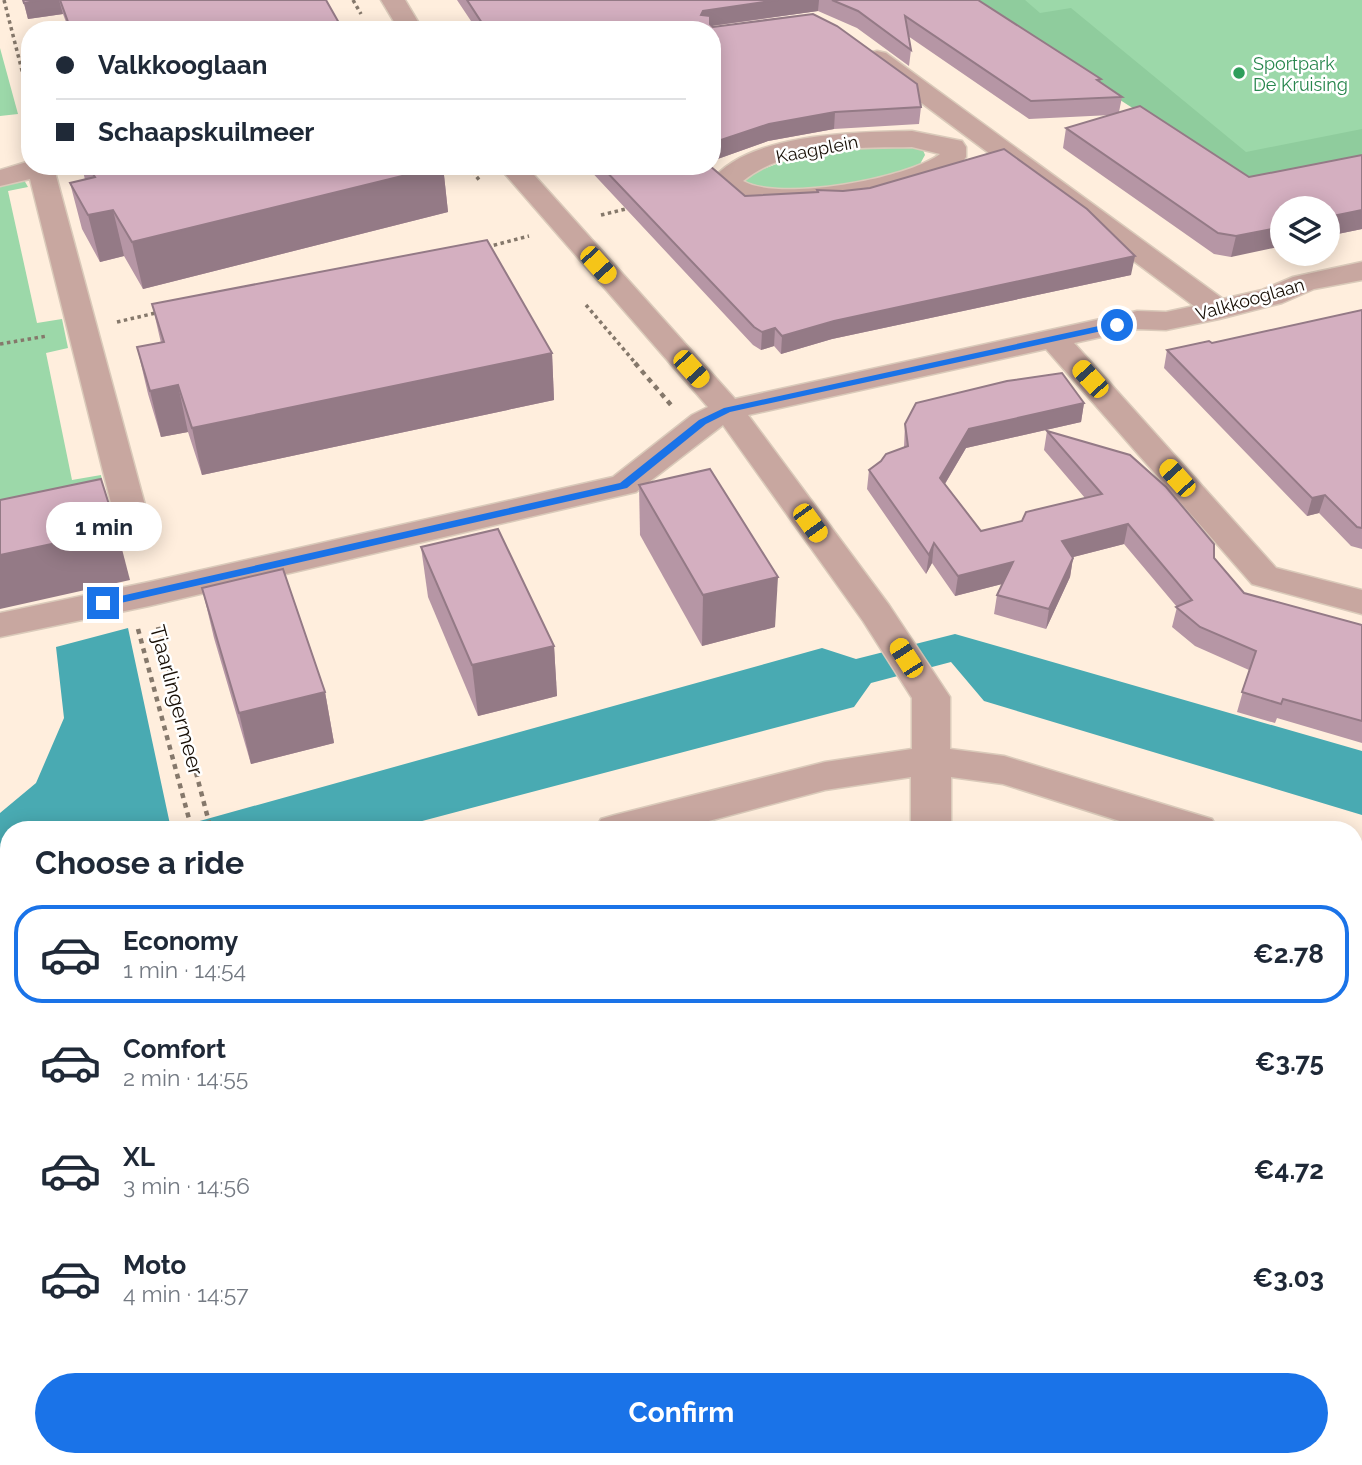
<!DOCTYPE html>
<meta charset="utf-8">
<style>
body{margin:0;font-family:Raleway,sans-serif;background:#f2f2f3;color:#1f2937;height:100vh;display:flex;flex-direction:column;font-size:26px;white-space:nowrap}
*{box-sizing:border-box;margin:0}
p{font-size:23px;color:#747a83}
.icon{flex:none;width:38px;height:38px;fill:none;stroke:currentColor;stroke-width:2;stroke-linecap:round;stroke-linejoin:round}
.map{position:relative;flex:1;overflow:hidden}
.details{position:absolute;left:0px;top:821px;width:1363px;height:646px;display:flex;flex-direction:column;background:#fff;border-radius:28px 28px 0 0;box-shadow:0 4px 18px #0003}
.details>*{flex:none}
.guide{position:absolute;left:21px;top:21px;width:700px;height:154px;border-radius:28px;box-shadow:0 4px 18px #0003;display:grid;align-content:center;height:154px;padding:0 35px;background:#fff}
.tools{position:absolute;left:1270px;top:196px;display:grid;gap:14px}
.tools a{display:grid;place-items:center;width:70px;height:70px;border-radius:50%;background:#fff;box-shadow:0 4px 18px #0003;font-size:35px}
.end{position:absolute;width:32px;height:32px;margin:-16px;border:9px solid #1a73e8;background:#fff;box-shadow:0 0 0 4px #fff}
.from{border-radius:50%}
.bubble{position:absolute;height:49px;border-radius:24px;background:#fff;box-shadow:0 4px 18px #0003;font-size:23px;font-weight:700;line-height:49px;text-align:center}
.car{position:absolute;width:21px;height:42px;margin:-21px -10px;border-radius:9px;box-shadow:0 0 5px 2px #0007;background:linear-gradient(#f5c518 24%,#345 0 40%,#f5c518 0 76%,#345 0 86%,#f5c518 0)}
.guide b{display:flex;align-items:center;gap:24px;height:66px;font-size:26px}
.guide b+b{border-top:2px solid #e0e1e3}
.guide i{width:18px;height:18px;background:#1f2937}
ul{padding:0;list-style:none}
li{display:flex;align-items:center;gap:21px;height:98px;margin:0 14px 10px;padding:0 21px;border:4px solid transparent;border-radius:28px}
li div{flex:1}
li b{display:block;font-size:26px}
li em{font-style:normal;font-weight:700}
li.on{border-color:#1a73e8}
li>.icon{width:63px;height:63px;stroke-width:1.5}
h2{padding:0 35px;font-size:32px;line-height:84px}
.cta{display:flex;gap:14px;margin-top:auto;padding:14px 35px}
.cta a{flex:1;height:80px;border-radius:42px;background:#1a73e8;color:#fff;font-size:28px;font-weight:700;line-height:80px;text-align:center}
.map>svg:first-child{display:block}
.green{fill:#9cd8a9}
.forest{fill:#8fcc9d}
.water{fill:#49aab2}
.lines{fill:none;stroke-linecap:round;stroke-linejoin:round}
.pedestrian-casing{stroke:#dacaba;stroke-width:3}
.minor-casing{stroke:#dacaba;stroke-width:3}
.path-far1{stroke:#85786b;stroke-width:3.5;stroke-dasharray:3.5 3.5;stroke-linecap:butt}
.path{stroke:#85786b;stroke-width:4.5;stroke-dasharray:5 5;stroke-linecap:butt}
.pedestrian{fill:#c8a7a0;fill-rule:evenodd}
.minor{fill:#c8a7a0;fill-rule:evenodd}
.wall{fill:#b696a5}
.shaded-wall{fill:#947a86}
.building{fill:#d4afc0;stroke:#947a86;stroke-width:2}
.route{fill:#1a73e8}
.leisure-dot{fill:#2e9e5b;stroke:#fff;stroke-width:2.5}
.labels{text-anchor:middle;dominant-baseline:central;stroke-width:5;stroke-linejoin:round;paint-order:stroke}
.far-leisure-label{font-size:18px;fill:#27864d;stroke:#fff;text-anchor:start}
.far-street-label{font-size:18px;fill:#170e05;stroke:#fff}
.street-label{font-size:21px;fill:#170e05;stroke:#fff}
</style>
<div class="map">
<svg width="1362" height="1465" viewBox="0 0 1362 1465">
<rect width="100%" height="100%" fill="#fed"/>
<g class="green">
<path d="M1006,0H1362V147L1256,168Z"/>
<path d="M0,48L18,114L0,116Z"/>
<path d="M906,145L923,150L925,155L920,164C867,186 796,203 741,180C792,151 849,148 906,145Z"/>
<path d="M24,180L28,187L8,191L37,323L62,319L68,348L46,353L72,480L101,475L103,487L0,509V185Z"/>
</g>
<path class="forest" d="M964,0H1025L1040,13L1071,8L1246,152L1362,129V158L1248,182Z"/>
<path class="water" d="M128,628L171,829L822,648L856,659L955,634L1362,751V815L984,701L951,662L871,683L854,707L392,829L9,830V929L0,931V813L36,783L64,718L56,647Z"/>
<g class="lines">
<defs>
<path id="pedestrian" d="M324,1458H362L364,1465H326Z"/>
<g id="minor">
<path d="M381,0H405L423,30H399Z"/>
<path d="M877,51L886,53L1223,299L1262,290L1293,277L1362,262V280L1314,289L1282,303L1219,319L1166,330L1137,329L1074,343L1276,568L1362,590V614L1252,584L1046,349L748,415L889,605L944,688L950,697V749L1004,756L1212,819L1218,830H1148L1003,784L951,777V830H911V777L825,790L675,830H595L601,819L615,815L825,762L912,749V698L863,621L723,425L636,492L149,606L0,637V613L149,582L613,477L692,415L708,407L498,166H526L735,399L1137,311L1166,312L1194,306L868,63L865,58L868,53Z"/>
<path d="M912,131L962,141L966,147V157C937,199 743,228 711,182C745,133 858,132 912,131ZM912,147L940,154C907,179 779,202 743,181C787,145 858,148 912,147Z"/>
<path d="M30,161V166H59L55,172L152,531L147,539L135,542L123,539L118,531L30,179L0,186V170Z"/>
<path d="M1354,863L1362,865V897L1354,895Z"/>
<path d="M1354,913L1362,914V948L1354,946Z"/>
<path d="M9,982V1018L0,1020V984Z"/>
<path d="M9,1043V1081L0,1084V1046Z"/>
<path d="M1354,1318L1362,1320V1368L1354,1366Z"/>
<path d="M261,1458H333L330,1465H258Z"/>
<path d="M569,1458H623L626,1465H572Z"/>
</g>
</defs>
<use href="#pedestrian" class="pedestrian-casing"/>
<use href="#minor" class="minor-casing"/>
<g class="path-far1">
<path d="M4,0L30,102"/>
<path d="M353,0L361,14"/>
<path d="M468,166L480,181"/>
<path d="M601,215L630,208"/>
<path d="M487,247L529,236"/>
<path d="M586,305L637,365"/>
<path d="M117,322L160,312"/>
<path d="M0,344L47,336"/>
</g>
<g class="path">
<path d="M635,363L671,405"/>
<path d="M158,627L211,830"/>
<path d="M138,629L192,830"/>
</g>
<use href="#pedestrian" class="pedestrian"/>
<use href="#minor" class="minor"/>
</g>
<g class="wall">
<path d="M23,0H326L343,30H69L63,14L28,19Z"/>
<path d="M457,0H978L1101,79L1100,83L1122,97L1119,112L1249,177L1362,155V229L1328,236V208L1231,257L1214,254L1063,148L1066,128L1111,115L1029,119L908,36L911,50L909,66L857,28L818,11L712,26L921,107L919,124L834,129L768,141L712,161V30H477Z"/>
<path d="M82,166H443L448,212L143,289L124,256L100,262L82,229L70,183L85,180Z"/>
<path d="M586,166H711L745,196L817,192V190L1131,275L832,339L781,354L774,346L761,350L753,345Z"/>
<path d="M152,304L552,353L554,400L202,475L188,432L161,437L148,394L137,347L161,343Z"/>
<path d="M1362,310V549L1351,546L1319,513L1307,516L1164,368L1167,350L1212,343Z"/>
<path d="M1084,403L1081,422L966,448L945,484L981,531L1022,521L1085,498L1044,450L1047,431L1214,558L1244,593L1362,625V743L1277,718L1275,723L1237,712L1249,670L1195,646L1172,627L1177,607L1124,544L1073,557V558L1070,577L1046,629L994,614L997,595L1002,584L955,596L932,563L926,574L867,489L869,470L904,447L905,424Z"/>
<path d="M639,485L775,627L702,646L640,535Z"/>
<path d="M421,547L554,646L557,696L478,716L428,597Z"/>
<path d="M202,588L325,692L334,743L251,764L214,638Z"/>
<path d="M1354,955L1362,963V1245L1354,1244Z"/>
<path d="M667,1458H812L793,1465H670Z"/>
<path d="M827,1458H888L854,1465H829Z"/>
<path d="M1236,1458H1354L1362,1465H1236Z"/>
</g>
<g class="shaded-wall">
<path d="M41,0H59L63,14L28,19L24,3Z"/>
<path d="M778,0H819L818,11L703,27L701,15L703,11Z"/>
<path d="M835,112L834,129L768,141L712,161V143L769,124Z"/>
<path d="M443,166L448,212L143,289L132,242Z"/>
<path d="M113,210L124,256L100,262L88,215Z"/>
<path d="M1362,210V229L1328,236V217Z"/>
<path d="M1283,227V246L1231,257L1236,236Z"/>
<path d="M1135,256L1131,275L832,339L781,354L782,336L834,321Z"/>
<path d="M775,328L774,346L761,350L762,332Z"/>
<path d="M552,353L554,400L202,475L192,428Z"/>
<path d="M178,385L188,432L161,437L150,391Z"/>
<path d="M1084,403L1081,422L966,448L937,497L940,478L969,429Z"/>
<path d="M1325,495L1319,513L1307,516L1312,498Z"/>
<path d="M1128,524L1124,544L1058,561L1062,541Z"/>
<path d="M117,530L130,580L0,609V555Z"/>
<path d="M934,543L932,563L926,574L929,555Z"/>
<path d="M1073,558L1070,577L1046,629L1049,609Z"/>
<path d="M1013,562L1010,582L955,596L958,576Z"/>
<path d="M778,577L775,627L702,646L703,595Z"/>
<path d="M554,646L557,696L478,716L472,665Z"/>
<path d="M325,692L334,743L251,764L239,713Z"/>
<path d="M9,1419V1439L0,1442V1422Z"/>
<path d="M767,1458H812L793,1465H748Z"/>
<path d="M832,1458H888L854,1465H831Z"/>
</g>
<g class="building">
<path d="M23,0H41L24,3Z"/>
<path d="M60,0H326L343,30H71Z"/>
<path d="M467,0H778L703,11L701,15L710,16V24L713,27L813,14L837,26L917,84L921,107L835,112L769,124L712,143V30H490L488,25L484,26Z"/>
<path d="M832,0H978L1101,79L1097,80L1122,97L1031,101L905,16L911,50L858,11Z"/>
<path d="M1140,106L1249,177L1362,155V210L1328,217V208H1283V227L1236,236L1218,233L1066,128Z"/>
<path d="M1004,149L1087,209L1135,256L834,321L782,336L775,328L762,332L754,327L601,166H710L745,196L818,192L817,190L843,191L870,188Z"/>
<path d="M88,166H443L132,242L113,210L88,215L70,183L95,177Z"/>
<path d="M487,240L552,353L192,428L178,385L150,391L137,347L164,342L152,304Z"/>
<path d="M1362,310V528L1357,527L1325,495L1312,498L1167,350L1209,341L1212,343Z"/>
<path d="M1062,373L1084,403L969,429L940,478L981,531L1022,521L1026,512L1102,494L1047,431L1130,455L1166,487L1214,544V558L1244,593L1362,625V721L1283,699L1281,704L1242,692L1256,651L1200,627L1176,607L1192,600L1128,524L1062,541L1073,558L1049,609L997,595L1013,562L958,576L934,543L929,555L869,470L881,461L886,454L908,446L905,424L916,403L1007,381Z"/>
<path d="M710,469L778,577L703,595L639,485Z"/>
<path d="M101,479L117,530L0,555V500Z"/>
<path d="M498,529L554,646L472,665L421,547Z"/>
<path d="M283,569L325,692L239,713L202,588Z"/>
<path d="M1354,955L1362,957V1225L1354,1223Z"/>
<path d="M9,1100V1419L0,1422V1102Z"/>
<path d="M1354,1391L1362,1392V1465H1288L1245,1459V1458H1354Z"/>
<path d="M405,1458H552L555,1465H407Z"/>
<path d="M673,1458H767L748,1465H676Z"/>
</g>
<path class="route" d="M1117,322L1121,325L1120,327L730,412L706,424L627,488L103,607L98,603L103,600L620,483L699,420L724,408Z"/>
<circle class="leisure-dot" cx="1239" cy="73" r="7"/>
<g class="labels">
<g class="far-leisure-label">
<text x="1253" y="63">Sportpark<tspan x="1253" dy="21">De Kruising</tspan></text>
</g>
<g class="far-street-label">
<text transform="translate(817 149) rotate(-11)">Kaagplein</text>
<text transform="translate(1250 299) rotate(-16)">Valkkooglaan</text>
</g>
<g class="street-label">
<text transform="translate(177 700) rotate(75)">Tjaarlingermeer</text>
</g>
</g>
</svg>
<div class="tools">
<a><svg class="icon" aria-label="layers" viewBox="0 0 24 24"><path d="M12 4l9 5-9 5-9-5zM3 14l9 5 9-5"/></svg></a>
</div>
<i class="end from" style="left:1117px;top:325px"></i>
<i class="end" style="left:103px;top:603px"></i>
<div class="bubble" style="left:46px;top:502px;width:116px">1 min</div>
<i class="car" style="left:598px;top:265px;rotate:138deg"></i>
<i class="car" style="left:691px;top:369px;rotate:138deg"></i>
<i class="car" style="left:1090px;top:379px;rotate:318deg"></i>
<i class="car" style="left:1177px;top:478px;rotate:318deg"></i>
<i class="car" style="left:810px;top:523px;rotate:144deg"></i>
<i class="car" style="left:906px;top:658px;rotate:327deg"></i>
<div class="guide">
<b><i class="from"></i>Valkkooglaan</b>
<b><i></i>Schaapskuilmeer</b>
</div>
<section class="details">
<h2>Choose a ride</h2>
<ul>
<li class="on"><svg class="icon" aria-label="car" viewBox="0 0 24 24"><path d="M5 17H2v-5l4-1 3-4h7l3 4 3 1v5h-3M9 17h6M6 11h13"/><circle cx="7" cy="17" r="2"/><circle cx="17" cy="17" r="2"/></svg><div><b>Economy</b><p>1 min · 14:54</p></div><em>€2.78</em></li>
<li><svg class="icon" aria-label="car" viewBox="0 0 24 24"><path d="M5 17H2v-5l4-1 3-4h7l3 4 3 1v5h-3M9 17h6M6 11h13"/><circle cx="7" cy="17" r="2"/><circle cx="17" cy="17" r="2"/></svg><div><b>Comfort</b><p>2 min · 14:55</p></div><em>€3.75</em></li>
<li><svg class="icon" aria-label="car" viewBox="0 0 24 24"><path d="M5 17H2v-5l4-1 3-4h7l3 4 3 1v5h-3M9 17h6M6 11h13"/><circle cx="7" cy="17" r="2"/><circle cx="17" cy="17" r="2"/></svg><div><b>XL</b><p>3 min · 14:56</p></div><em>€4.72</em></li>
<li><svg class="icon" aria-label="car" viewBox="0 0 24 24"><path d="M5 17H2v-5l4-1 3-4h7l3 4 3 1v5h-3M9 17h6M6 11h13"/><circle cx="7" cy="17" r="2"/><circle cx="17" cy="17" r="2"/></svg><div><b>Moto</b><p>4 min · 14:57</p></div><em>€3.03</em></li>
</ul>
<div class="cta"><a>Confirm</a></div>
</section>
</div>
